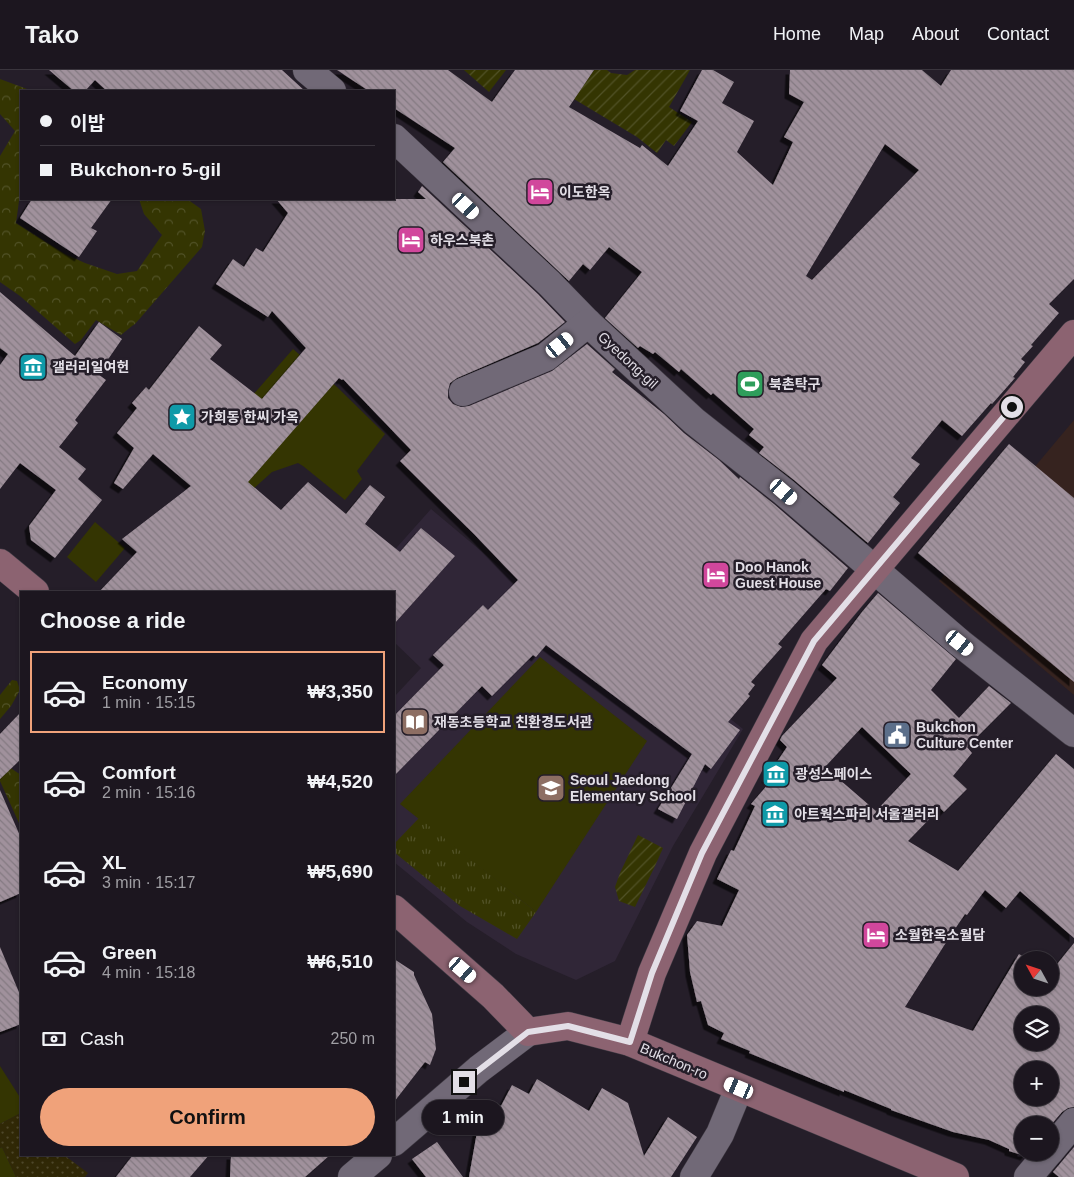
<!DOCTYPE html>
<meta charset="utf-8">
<style>
body{margin:0;font-family:Arial,"Noto Sans KR",sans-serif;background:#251f28;color:#f1f3f6;height:100vh;display:flex;flex-direction:column;font-size:19px;white-space:nowrap}
*{box-sizing:border-box;margin:0}
p{font-size:16px;color:#a09fa4}
.icon{flex:none;width:28px;height:28px;fill:none;stroke:currentColor;stroke-width:2;stroke-linecap:round;stroke-linejoin:round}
.map{position:relative;flex:1;overflow:hidden}
.drawer{position:absolute;left:20px;top:521px;width:375px;height:565px;display:flex;flex-direction:column;background:#1c161f;border-radius:0px;box-shadow:0 1px 4px #0004,0 0 0 1px #3a353d}
.drawer>*{flex:none}
.banner{position:absolute;left:20px;top:20px;width:375px;height:110px;border-radius:0px;box-shadow:0 1px 4px #0004,0 0 0 1px #3a353d;display:grid;align-content:center;height:110px;padding:0 20px;background:#1c161f}
.needle{width:32px;rotate:310deg}
.buttons{position:absolute;left:1014px;top:881px;display:grid;gap:10px}
.buttons a{display:grid;place-items:center;width:45px;height:45px;border-radius:50%;background:#1c161f;box-shadow:0 1px 4px #0004,0 0 0 1px #3a353d;font-size:25px}
.end{position:absolute;width:22px;height:22px;margin:-11px;border:6px solid #e3dfe7;background:#111;box-shadow:0 0 0 2px #111}
.from{border-radius:50%}
.bubble{position:absolute;height:35px;border-radius:18px;background:#1c161f;box-shadow:0 1px 4px #0004,0 0 0 1px #3a353d;font-size:16px;font-weight:600;line-height:35px;text-align:center}
.car{position:absolute;width:15px;height:30px;margin:-15px -8px;border-radius:6px;box-shadow:0 0 4px 1px #0007;background:linear-gradient(#fff 24%,#345 0 40%,#fff 0 76%,#345 0 86%,#fff 0)}
.banner b{display:flex;align-items:center;gap:18px;height:48px;font-size:19px}
.banner b+b{border-top:1px solid #3a353d}
.banner i{width:12px;height:12px;background:#f1f3f6}
ul{padding:0;list-style:none}
li{display:flex;align-items:center;gap:15px;height:82px;margin:0 10px 8px;padding:0 10px;border:2px solid transparent;border-radius:0px}
li div{flex:1}
li b{display:block;font-size:19px}
li em{font-style:normal;font-weight:600}
li.active{border-color:#f0a27a}
li>.icon{width:45px;height:45px;stroke-width:1.5}
h2{padding:0 20px;font-size:22px;line-height:60px}
.pay{display:flex;align-items:center;gap:12px;height:55px;padding:0 20px;font-size:19px}
.pay p{margin-inline-start:auto}
.button{display:flex;gap:10px;margin-top:auto;padding:10px 20px}
.button a{flex:1;height:58px;border-radius:30px;background:#f0a27a;color:#111;font-size:20px;font-weight:600;line-height:58px;text-align:center}
header{display:flex;align-items:center;gap:30px;box-sizing:border-box;height:70px;padding:0 25px;background:#1c161f;border-bottom:1px solid #3a353d}
header strong{font-size:24px}
nav{display:flex;gap:28px;margin-inline-start:auto;font-size:18px}
.map>svg:first-child{display:block}
.commercial{fill:#36231f}
.built{fill:#302637}
.grass{fill:#343502}
.forest{fill:url(#forest-crowns)}
.sand{fill:url(#sand-dots)}
.park{fill:url(#park-tufts)}
.garden{fill:url(#garden-furrows)}
.building{fill:url(#building-back-hatch);fill-rule:evenodd;filter:url(#shadow)}
.lines{fill:none;stroke-linecap:round;stroke-linejoin:round}
.street-casing{stroke:#413c45;stroke-width:29}
.secondary-casing{stroke:#413c45;stroke-width:29}
.street{stroke:#716977;stroke-width:28}
.secondary{stroke:#8c6371;stroke-width:28}
.route{stroke:#e3dfe7;stroke-width:6}
.labels{text-anchor:middle;dominant-baseline:central;stroke-width:5;stroke-linejoin:round;paint-order:stroke}
.poi-label{font-size:14px;font-weight:bold;fill:#e3dfe7;stroke:#251e29;text-anchor:start}
.street-label{font-size:14px;fill:#e3dfe7;stroke:#251e29}
</style>
<header>
<strong>Tako</strong>
<nav><a>Home</a><a>Map</a><a>About</a><a>Contact</a></nav>
</header>
<div class="map">
<svg width="1074" height="1107" viewBox="0 0 1074 1107">
<defs>
<pattern id="forest-crowns" width="20" height="18" patternUnits="userSpaceOnUse" patternTransform="scale(1.25)"><rect width="20" height="18" fill="#343502"/><path d="M2 6a3 3 0 1 1 6 0M12 15a3 3 0 1 1 6 0" fill="none" stroke="#515227"/></pattern>
<pattern id="sand-dots" width="8" height="8" patternUnits="userSpaceOnUse" patternTransform="scale(1.25)"><rect width="8" height="8" fill="#302806"/><path d="M2 2h.1M6 6h.1" fill="none" stroke="#4e472a" stroke-width="1.8" stroke-linecap="round"/></pattern>
<pattern id="park-tufts" width="24" height="20" patternUnits="userSpaceOnUse" patternTransform="scale(1.25)"><rect width="24" height="20" fill="#343502"/><path d="M3 7l-1-3M5 7V3M7 7l1-3M15 17l-1-3M17 17v-4M19 17l1-3" fill="none" stroke="#515227"/></pattern>
<pattern id="garden-furrows" width="10" height="10" patternUnits="userSpaceOnUse" patternTransform="scale(1.25)"><rect width="10" height="10" fill="#343502"/><path d="M-1 1l2-2M0 10L10 0M9 11l2-2" fill="none" stroke="#515227"/></pattern>
<pattern id="building-back-hatch" width="6" height="6" patternUnits="userSpaceOnUse" patternTransform="scale(1.25)"><rect width="6" height="6" fill="#a0919c"/><path d="M-1 5l2 2M0 0l6 6M5-1l2 2" fill="none" stroke="#847a82"/></pattern>
<filter id="shadow"><feDropShadow dx="-4.5" dy="4.5" stdDeviation="0" flood-color="#0009"/></filter>
</defs>
<rect width="100%" height="100%" fill="#251e29"/>
<path class="commercial" d="M1074,350V625L939,511Z"/>
<path class="built" d="M431,439L536,527L560,511L743,659L673,776L615,891L576,910L516,884L467,852L394,792V627L421,598L394,572V522H357Z"/>
<g class="grass">
<path d="M293,279L337,317L385,364L357,401L362,409L345,430L303,396L298,393L272,402L228,442L189,398Z"/>
<path d="M95,452L125,478L96,512L67,487Z"/>
<path d="M540,587L647,671L536,842L400,734Z"/>
<path d="M0,996L21,1029V1043L0,1054Z"/>
<path d="M2,1077L16,1107H0V1078Z"/>
</g>
<g class="forest">
<path d="M0,9L27,19L30,21H21V129L19,131L16,153L65,184L85,193L117,204L137,201L162,165L144,144L139,129H187L201,139L205,161L202,177L135,254L132,256L121,265L96,250L81,270L75,274L20,226L0,212V86L15,61L0,44Z"/>
<path d="M12,610L17,611L20,620L11,636L0,649V625Z"/>
<path d="M0,686L12,699L21,705V752L19,753L0,711Z"/>
</g>
<path class="sand" d="M21,1043V1085H64L88,1103L85,1107H16L2,1077L0,1078V1054Z"/>
<path class="park" d="M419,748L536,842L517,869L460,836L394,782V774Z"/>
<g class="garden">
<path d="M464,0H506L489,22Z"/>
<path d="M594,0H607L611,3L627,5L635,0H690L669,37L692,52L674,76L666,70L657,83L637,67L574,29Z"/>
<path d="M638,765L663,778L655,796L635,837L619,831L615,817L620,803Z"/>
</g>
<g class="building">
<path d="M49,0H282L305,21H107L95,10L85,21H74Z"/>
<path d="M337,0H448L492,32L515,0H594L569,37L640,78L642,75L668,96L698,51L680,41L702,0H713L734,12L722,33L754,51L737,82L773,115L793,72L784,67L804,32L789,24L790,0H922L941,16L951,0H1074V209L1049,234L1059,243L1031,275L1033,276L1021,289L1025,292L1013,307L1015,308L992,334L991,333L962,366L942,350L911,388L920,394L893,427L900,433L868,473L794,410L759,383L764,377L749,365L754,359L713,323L711,325L681,299L679,302L655,282L653,284L640,276L638,278L605,248L642,202L609,177L590,200L583,194L569,211L443,92L455,78L394,38V21H369ZM885,74L919,100L812,210L806,206Z"/>
<path d="M422,116L538,224L565,252L538,273L457,308L450,313L448,321V328L453,334L461,337L469,336L552,301L587,274L615,299L612,302L664,344L684,363L719,390L739,409L740,407L774,434L848,498L830,521L826,519L778,574L782,577L751,612L755,615L748,624L750,626L728,652L740,660L711,699L705,694L677,749L658,739L692,684L546,575L536,587L533,585L492,626L482,616L394,706V646L444,595L433,585L483,535L488,540L518,510L474,464L400,391L411,380L343,309L342,310L339,308L248,412L281,440L308,412L346,444L370,415L385,427L365,454L400,482L421,458L455,486L394,554V522H99L137,482L122,469L191,416L153,384L123,419L114,413L134,378L117,363L137,338L132,333L146,317L149,320L199,256L222,275L210,289L262,329L306,278L272,241L268,247L216,214L233,189L244,197L256,178L263,182L288,143L276,129H426L418,122Z"/>
<path d="M32,129H112L91,158L97,161L79,187L20,148Z"/>
<path d="M0,222L75,286L99,252L122,269L98,304L106,310L75,350L78,353L59,377L86,399L78,409L102,430L55,488L31,470L29,456L56,420L20,393L0,419V295L8,284L0,278Z"/>
<path d="M1009,374L1074,428V612L918,483Z"/>
<path d="M878,523L956,589L931,620L959,648L989,616L1011,633L967,677L972,683L953,706L967,719L944,742L940,738L908,771L958,801L1056,684L1074,699V868L1020,821L1006,838L985,820L967,845L965,844L947,871L905,937L973,961L1019,884L1029,890H1022V918H1050V903L1074,873V1037L1068,1038L1062,1042L1050,1056V1055H1022V1082H1028L1025,1086L1009,1081V1079L989,1070L953,1062L891,1040V1039L844,1020V1022L749,983L750,981L721,969L724,963L708,955L701,931L697,932L690,902L687,865L697,851L722,856L739,820L717,809L731,780L734,781L755,736L751,734L770,712L766,708L787,677L780,670L782,666L837,608L822,595L862,542ZM862,657L911,704L876,741L825,697ZM1022,945H1050V972H1022ZM1022,1000H1050V1028H1022Z"/>
<path d="M21,642V689L0,709V664Z"/>
<path d="M0,720L21,768V823L0,832Z"/>
<path d="M0,877L21,927V954L0,962Z"/>
<path d="M394,889L414,902V905L432,944L436,979L430,995L425,992L394,1032Z"/>
<path d="M537,1009L589,1041L602,1018L628,1033L644,1086L668,1047L697,1067L671,1107H469L480,1045L493,1048L497,1034L501,1036L512,1015L529,1024Z"/>
<path d="M437,1072L463,1107H426L412,1089Z"/>
<path d="M1074,1077V1107H1059L1053,1102Z"/>
<path d="M133,1085H209L190,1107H116Z"/>
<path d="M231,1085H330L305,1107H230Z"/>
</g>
<g class="lines">
<defs>
<g id="street">
<path d="M307,0L332,21"/>
<path d="M394,68L549,213L588,253L694,351L784,422L960,573L1074,663"/>
<path d="M463,322L546,287L588,253"/>
<path d="M394,1072L479,999L528,962"/>
<path d="M1050,1081L1074,1052"/>
<path d="M352,1107L378,1085"/>
<path d="M694,1107L720,1064L739,1018"/>
<path d="M1028,1107L1049,1082"/>
</g>
<g id="secondary">
<path d="M0,493L35,522"/>
<path d="M394,839L493,926L528,962L568,956L630,972L955,1107"/>
<path d="M630,972L652,903L703,783L814,571L1074,264"/>
</g>
</defs>
<use href="#street" class="street-casing"/>
<use href="#secondary" class="secondary-casing"/>
<use href="#street" class="street"/>
<use href="#secondary" class="secondary"/>
</g>
<g class="lines">
<path class="route" d="M464,1012L479,1000L528,962L568,956L630,972L652,903L702,783L814,571L1012,337"/>
</g>
<defs>
<symbol id="hotel-square" viewBox="-11 -11 22 22"><rect x="-9" y="-9" width="18" height="18" rx="4" fill="#d1479c" stroke="#251e29"/><path d="M-6-4.5h1.5V1H6V5H4.5V3h-9V5H-6ZM-4 0a1.8 1.8 0 1 1 3.6 0ZM.5 0V-2.5h3Q6-2.5 6 0Z" fill="#fff"/></symbol>
<symbol id="museum-square" viewBox="-11 -11 22 22"><rect x="-9" y="-9" width="18" height="18" rx="4" fill="#0f9aa8" stroke="#251e29"/><path d="M0-6L6-3V-2H-6V-3ZM-5-1h2V3h-2ZM-1-1h2V3h-2ZM3-1h2V3H3ZM-6 4H6V6H-6Z" fill="#fff"/></symbol>
<symbol id="stadium-square" viewBox="-11 -11 22 22"><rect x="-9" y="-9" width="18" height="18" rx="4" fill="#2e9e5b" stroke="#251e29"/><path d="M0-5a6.5 5 0 1 0 0 10a6.5 5 0 1 0 0-10ZM-3.5-1.8h7v3.6h-7Z" fill="#fff"/></symbol>
<symbol id="sight-square" viewBox="-11 -11 22 22"><rect x="-9" y="-9" width="18" height="18" rx="4" fill="#0f9aa8" stroke="#251e29"/><path d="M0-6L1.8-2.2L6-1.7L2.9 1.2L3.7 5.4L0 3.3L-3.7 5.4L-2.9 1.2L-6-1.7L-1.8-2.2Z" fill="#fff"/></symbol>
<symbol id="library-square" viewBox="-11 -11 22 22"><rect x="-9" y="-9" width="18" height="18" rx="4" fill="#8d6e63" stroke="#251e29"/><path d="M-6-4Q-3-5.5-.7-3.5V5Q-3 3-6 4ZM6-4Q3-5.5 .7-3.5V5Q3 3 6 4Z" fill="#fff"/></symbol>
<symbol id="civic-square" viewBox="-11 -11 22 22"><rect x="-9" y="-9" width="18" height="18" rx="4" fill="#5c6f8a" stroke="#251e29"/><path d="M-.6-6.5H3V-4.5H.6V-3L4-1V1h2V6H-6V1h2V-1L-.6-3ZM-1.2 2.5V6h2.4V2.5Z" fill="#fff"/></symbol>
<symbol id="school-square" viewBox="-11 -11 22 22"><rect x="-9" y="-9" width="18" height="18" rx="4" fill="#8d6e63" stroke="#251e29"/><path d="M0-5L7-2L0 1L-7-2ZM-4 1L0 2.5L4 1V4Q0 6-4 4Z" fill="#fff"/></symbol>
</defs>
<g fill-rule="evenodd">
<use href="#hotel-square" x="524" y="106" width="32" height="32"/>
<use href="#hotel-square" x="395" y="154" width="32" height="32"/>
<use href="#museum-square" x="17" y="281" width="32" height="32"/>
<use href="#stadium-square" x="734" y="298" width="32" height="32"/>
<use href="#sight-square" x="166" y="331" width="32" height="32"/>
<use href="#hotel-square" x="700" y="489" width="32" height="32"/>
<use href="#library-square" x="399" y="636" width="32" height="32"/>
<use href="#civic-square" x="881" y="649" width="32" height="32"/>
<use href="#museum-square" x="760" y="688" width="32" height="32"/>
<use href="#school-square" x="535" y="702" width="32" height="32"/>
<use href="#museum-square" x="759" y="728" width="32" height="32"/>
<use href="#hotel-square" x="860" y="849" width="32" height="32"/>
</g>
<g class="labels">
<g class="poi-label">
<text x="559" y="122">이도한옥</text>
<text x="430" y="170">하우스북촌</text>
<text x="52" y="297">갤러리일여헌</text>
<text x="769" y="314">북촌탁구</text>
<text x="201" y="347">가회동 한씨 가옥</text>
<text x="735" y="497">Doo Hanok<tspan x="735" dy="16">Guest House</tspan></text>
<text x="434" y="652">재동초등학교 친환경도서관</text>
<text x="916" y="657">Bukchon<tspan x="916" dy="16">Culture Center</tspan></text>
<text x="795" y="704">광성스페이스</text>
<text x="570" y="710">Seoul Jaedong<tspan x="570" dy="16">Elementary School</tspan></text>
<text x="794" y="744">아트웍스파리 서울갤러리</text>
<text x="895" y="865">소월한옥소월담</text>
</g>
<g class="street-label">
<text transform="translate(628 290) rotate(43)">Gyedong-gil</text>
<text transform="translate(674 991) rotate(23)">Bukchon-ro</text>
</g>
</g>
</svg>
<div class="buttons">
<a><svg class="needle" viewBox="-14 -14 28 28"><path d="M0-13l5 13h-10z" fill="#e53935"/><path d="M0 13l5-13h-10z" fill="#a09fa4"/></svg></a>
<a><svg class="icon" aria-label="layers" viewBox="0 0 24 24"><path d="M12 4l9 5-9 5-9-5zM3 14l9 5 9-5"/></svg></a>
<a>+</a>
<a>−</a>
</div>
<i class="end from" style="left:1012px;top:337px"></i>
<i class="end" style="left:464px;top:1012px"></i>
<div class="bubble" style="left:422px;top:1030px;width:82px">1 min</div>
<i class="car" style="left:466px;top:136px;rotate:133deg"></i>
<i class="car" style="left:560px;top:275px;rotate:51deg"></i>
<i class="car" style="left:784px;top:422px;rotate:131deg"></i>
<i class="car" style="left:960px;top:573px;rotate:129deg"></i>
<i class="car" style="left:463px;top:900px;rotate:131deg"></i>
<i class="car" style="left:739px;top:1018px;rotate:293deg"></i>
<div class="banner">
<b><i class="from"></i>이밥</b>
<b><i></i>Bukchon-ro 5-gil</b>
</div>
<section class="drawer">
<h2>Choose a ride</h2>
<ul>
<li class="active"><svg class="icon" aria-label="car" viewBox="0 0 24 24"><path d="M5 17H2v-5l4-1 3-4h7l3 4 3 1v5h-3M9 17h6M6 11h13"/><circle cx="7" cy="17" r="2"/><circle cx="17" cy="17" r="2"/></svg><div><b>Economy</b><p>1 min · 15:15</p></div><em>₩3,350</em></li>
<li><svg class="icon" aria-label="car" viewBox="0 0 24 24"><path d="M5 17H2v-5l4-1 3-4h7l3 4 3 1v5h-3M9 17h6M6 11h13"/><circle cx="7" cy="17" r="2"/><circle cx="17" cy="17" r="2"/></svg><div><b>Comfort</b><p>2 min · 15:16</p></div><em>₩4,520</em></li>
<li><svg class="icon" aria-label="car" viewBox="0 0 24 24"><path d="M5 17H2v-5l4-1 3-4h7l3 4 3 1v5h-3M9 17h6M6 11h13"/><circle cx="7" cy="17" r="2"/><circle cx="17" cy="17" r="2"/></svg><div><b>XL</b><p>3 min · 15:17</p></div><em>₩5,690</em></li>
<li><svg class="icon" aria-label="car" viewBox="0 0 24 24"><path d="M5 17H2v-5l4-1 3-4h7l3 4 3 1v5h-3M9 17h6M6 11h13"/><circle cx="7" cy="17" r="2"/><circle cx="17" cy="17" r="2"/></svg><div><b>Green</b><p>4 min · 15:18</p></div><em>₩6,510</em></li>
</ul>
<div class="pay"><svg class="icon" aria-label="cash" viewBox="0 0 24 24"><path d="M3 7h18v10H3z"/><circle cx="12" cy="12" r="2"/></svg>Cash<p>250 m</p></div>
<div class="button"><a>Confirm</a></div>
</section>
</div>
